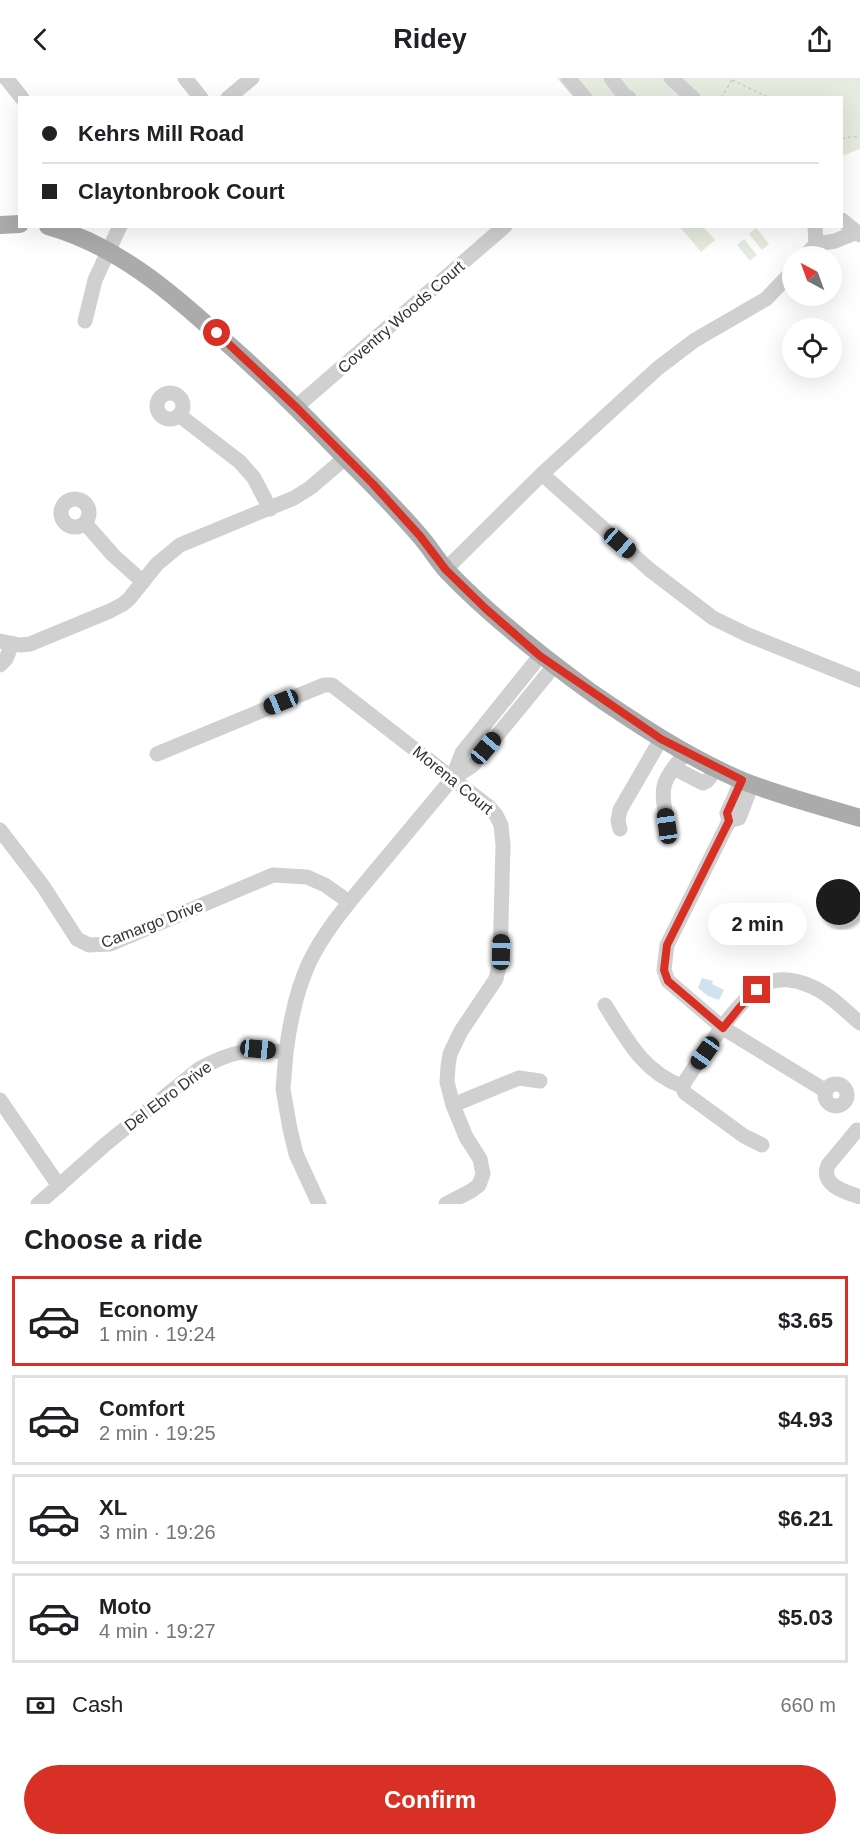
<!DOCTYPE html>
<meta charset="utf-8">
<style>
body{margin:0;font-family:Arial,sans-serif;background:#f2f2f2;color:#202124;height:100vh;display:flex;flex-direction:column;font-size:22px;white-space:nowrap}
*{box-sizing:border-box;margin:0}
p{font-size:20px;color:#757577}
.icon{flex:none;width:33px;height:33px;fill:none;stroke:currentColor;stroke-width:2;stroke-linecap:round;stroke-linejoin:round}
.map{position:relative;height:1126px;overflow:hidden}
.side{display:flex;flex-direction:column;background:#fff;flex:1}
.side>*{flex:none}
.top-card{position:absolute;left:18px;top:18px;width:825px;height:132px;border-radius:0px;box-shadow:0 6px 24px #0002;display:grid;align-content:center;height:132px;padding:0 24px;background:#fff}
.needle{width:39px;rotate:319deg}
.tools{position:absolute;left:782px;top:168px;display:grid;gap:12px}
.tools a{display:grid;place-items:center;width:60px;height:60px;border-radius:50%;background:#fff;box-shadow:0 6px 24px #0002;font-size:30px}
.end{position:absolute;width:27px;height:27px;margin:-14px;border:8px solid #d93025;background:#fff;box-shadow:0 0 0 3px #fff}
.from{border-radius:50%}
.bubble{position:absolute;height:42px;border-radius:21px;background:#fff;box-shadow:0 6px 24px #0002;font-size:20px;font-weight:600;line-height:42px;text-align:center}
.car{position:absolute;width:18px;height:36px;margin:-18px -9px;border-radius:8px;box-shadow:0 0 4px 2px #0007;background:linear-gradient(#222 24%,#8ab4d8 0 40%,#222 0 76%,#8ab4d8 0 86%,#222 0)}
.top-card b{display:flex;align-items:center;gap:21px;height:57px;font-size:22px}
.top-card b+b{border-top:2px solid #e0e0e0}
.top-card i{width:15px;height:15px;background:#202124}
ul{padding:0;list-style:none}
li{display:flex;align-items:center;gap:18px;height:90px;margin:0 12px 9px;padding:0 12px;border:3px solid #e0e0e0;border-radius:0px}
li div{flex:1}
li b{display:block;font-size:22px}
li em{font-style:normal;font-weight:600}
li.selected{border-color:#d93025}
li>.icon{width:54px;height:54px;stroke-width:1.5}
h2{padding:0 24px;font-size:27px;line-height:72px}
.pay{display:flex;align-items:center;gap:15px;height:66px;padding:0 24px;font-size:22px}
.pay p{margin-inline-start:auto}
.button{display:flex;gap:12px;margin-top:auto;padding:12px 24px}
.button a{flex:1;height:69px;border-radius:36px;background:#d93025;color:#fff;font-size:24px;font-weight:600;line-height:69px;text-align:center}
header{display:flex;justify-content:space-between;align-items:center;height:78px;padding:0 24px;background:#fff;font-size:27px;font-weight:600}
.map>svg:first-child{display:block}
.green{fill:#e6ecdf}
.water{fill:#cfe2ee}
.building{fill:#1a1a1a;filter:url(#shadow)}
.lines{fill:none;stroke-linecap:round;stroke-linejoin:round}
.path{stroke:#cdcdcd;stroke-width:1.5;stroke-dasharray:3 3;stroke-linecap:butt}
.minor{stroke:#d0d0d0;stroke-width:15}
.major{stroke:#ababab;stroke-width:18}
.route{stroke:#d93025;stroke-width:8}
.labels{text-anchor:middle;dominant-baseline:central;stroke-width:6;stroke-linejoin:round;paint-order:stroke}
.street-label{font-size:16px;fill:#333;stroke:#fff}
</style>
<header><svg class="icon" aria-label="back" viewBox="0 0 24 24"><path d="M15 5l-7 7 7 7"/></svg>Ridey<svg class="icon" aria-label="share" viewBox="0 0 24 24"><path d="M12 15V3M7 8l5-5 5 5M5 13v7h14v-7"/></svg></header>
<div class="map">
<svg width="860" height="1126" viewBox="0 0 860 1126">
<defs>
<filter id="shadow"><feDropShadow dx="3" dy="5" stdDeviation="1.5" flood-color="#0004"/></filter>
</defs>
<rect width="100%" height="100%" fill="#fff"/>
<g class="green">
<path d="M557,0H860V71L842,78V20L573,19Z"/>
<path d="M680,149H703L715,162L701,174Z"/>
<path d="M756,150L769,166L762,172L749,156Z"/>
<path d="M744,161L757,177L750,183L737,167Z"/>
</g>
<path class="water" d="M702,900L713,903L712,906L724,912L719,922L708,918L698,910Z"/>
<circle class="building" cx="839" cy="824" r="23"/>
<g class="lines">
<g class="path">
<path d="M732,2L770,20"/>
<path d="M721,20L732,2L730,0"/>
<path d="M842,60L860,58"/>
</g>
<g class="minor">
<path d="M6,0L22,20"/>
<path d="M185,0L201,20"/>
<path d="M568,0L585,20"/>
<path d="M611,0L624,17L629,20"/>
<path d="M671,0L693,20"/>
<path d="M228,20L252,0"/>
<path d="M842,142L860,157"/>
<path d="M815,148L816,166"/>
<path d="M805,178L816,166L835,163L857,154"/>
<path d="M85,243L95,202L120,148"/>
<circle cx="170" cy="328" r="13"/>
<path d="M296,329L505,148"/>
<path d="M179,337L240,384L254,400L270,431"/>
<path d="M542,396L650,492L713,540L748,557L860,602"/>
<circle cx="75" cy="435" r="14"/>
<path d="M85,445L113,477L143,504"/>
<path d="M445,492L542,396L658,290L695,262L766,221L792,194"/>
<path d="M0,563L20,567L30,566L110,533L123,526L129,521L157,486L180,467L294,420L310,410L345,380"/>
<path d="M0,587L6,581L12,566"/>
<path d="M157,676L324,607H332L489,729L496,737L501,747L503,767L500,883L496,901L461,953L450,976L448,988L447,1004L453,1027L466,1059L480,1081L483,1096L479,1107L471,1113L446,1126"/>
<path d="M674,690L703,705L707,703L717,690"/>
<path d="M452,701L462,675L540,578"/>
<path d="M742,702L727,735L729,743L667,867L664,892L668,903L723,950L826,1013"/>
<path d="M729,743L739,740L752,706"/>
<path d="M667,748C661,706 659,708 686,674"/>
<path d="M620,751L618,743L620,732L661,661"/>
<path d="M0,752L43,808L77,861L89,867L110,866L273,797L307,799L325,807L349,824"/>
<path d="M605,927C626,960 643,994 682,1008"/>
<path d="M286,974L283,1011L290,1051L296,1076L319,1126"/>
<circle cx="836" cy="1017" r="11"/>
<path d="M0,1022L59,1108"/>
<path d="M453,1027L519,1000L540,1003"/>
<path d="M857,1052L828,1087C820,1107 845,1114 860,1119"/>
<path d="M762,1067L744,1058L685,1015L682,1008C701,980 737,920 767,905C779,899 796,902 808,907C829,915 843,931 860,945"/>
<path d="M38,1126L107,1065L199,991C231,973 250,970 286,974C290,944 296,913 309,885C325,851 352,821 376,792C401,762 427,731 452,701L473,687L554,588"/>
</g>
<g class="major">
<path d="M0,147L20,146"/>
<path d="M48,148C115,167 169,212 219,258C258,292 294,327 330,364C360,395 391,424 419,457C429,468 437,482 447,493C491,539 541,578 592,615C640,648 689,680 743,703C781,718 821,728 860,740"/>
</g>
</g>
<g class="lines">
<path class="route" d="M217,255L296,329L373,406L420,458L446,492L486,531L540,578L661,661L742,702L727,735L729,743L667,867L664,892L668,903L723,950L740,929L757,912"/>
</g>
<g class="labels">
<g class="street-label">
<text transform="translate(401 239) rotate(-41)">Coventry Woods Court</text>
<text transform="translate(453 702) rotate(39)">Morena Court</text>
<text transform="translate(152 846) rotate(-21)">Camargo Drive</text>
<text transform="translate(168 1018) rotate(-37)">Del Ebro Drive</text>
</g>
</g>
</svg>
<div class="tools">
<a><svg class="needle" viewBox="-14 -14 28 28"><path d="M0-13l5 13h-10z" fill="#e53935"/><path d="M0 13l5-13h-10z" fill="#757577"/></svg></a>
<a><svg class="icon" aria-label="locate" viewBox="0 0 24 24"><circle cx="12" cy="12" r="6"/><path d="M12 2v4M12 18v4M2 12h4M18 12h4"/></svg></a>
</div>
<i class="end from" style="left:217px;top:255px"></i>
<i class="end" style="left:757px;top:912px"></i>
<div class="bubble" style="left:708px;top:825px;width:99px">2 min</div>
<i class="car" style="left:620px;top:465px;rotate:131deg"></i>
<i class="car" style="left:281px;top:624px;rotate:248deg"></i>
<i class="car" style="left:486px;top:670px;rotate:40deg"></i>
<i class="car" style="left:667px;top:748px;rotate:352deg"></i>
<i class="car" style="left:501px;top:874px;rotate:1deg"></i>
<i class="car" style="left:258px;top:971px;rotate:96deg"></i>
<i class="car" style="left:705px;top:975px;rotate:215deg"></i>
<div class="top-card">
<b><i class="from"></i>Kehrs Mill Road</b>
<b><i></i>Claytonbrook Court</b>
</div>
</div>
<section class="side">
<h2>Choose a ride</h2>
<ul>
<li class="selected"><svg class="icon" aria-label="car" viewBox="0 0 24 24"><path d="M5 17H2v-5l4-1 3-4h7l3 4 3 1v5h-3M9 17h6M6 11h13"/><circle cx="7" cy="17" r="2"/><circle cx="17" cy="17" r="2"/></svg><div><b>Economy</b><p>1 min · 19:24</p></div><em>$3.65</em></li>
<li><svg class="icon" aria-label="car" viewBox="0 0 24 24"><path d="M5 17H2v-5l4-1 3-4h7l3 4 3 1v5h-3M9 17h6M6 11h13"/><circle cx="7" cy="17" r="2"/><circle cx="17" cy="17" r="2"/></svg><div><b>Comfort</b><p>2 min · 19:25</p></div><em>$4.93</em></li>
<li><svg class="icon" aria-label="car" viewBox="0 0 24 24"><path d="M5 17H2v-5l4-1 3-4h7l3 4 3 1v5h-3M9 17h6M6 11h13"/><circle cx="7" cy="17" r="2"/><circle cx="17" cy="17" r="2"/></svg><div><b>XL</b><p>3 min · 19:26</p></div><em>$6.21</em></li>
<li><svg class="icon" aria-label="car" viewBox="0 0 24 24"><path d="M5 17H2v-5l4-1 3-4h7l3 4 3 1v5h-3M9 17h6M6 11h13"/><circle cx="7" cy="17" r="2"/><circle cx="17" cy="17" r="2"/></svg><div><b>Moto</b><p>4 min · 19:27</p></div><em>$5.03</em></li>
</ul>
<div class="pay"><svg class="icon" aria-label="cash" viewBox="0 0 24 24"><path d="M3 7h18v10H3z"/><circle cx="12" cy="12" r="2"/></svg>Cash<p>660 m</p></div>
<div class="button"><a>Confirm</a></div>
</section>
